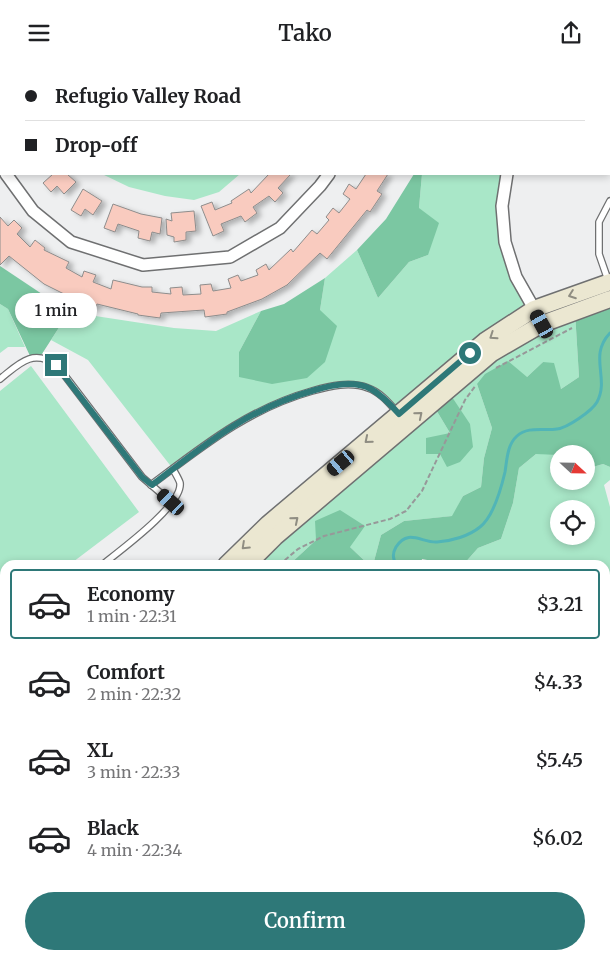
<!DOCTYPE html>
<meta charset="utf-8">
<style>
body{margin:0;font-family:Merriweather,serif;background:#f2f2f2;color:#202124;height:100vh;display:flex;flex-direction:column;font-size:19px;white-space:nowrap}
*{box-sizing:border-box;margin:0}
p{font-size:16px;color:#757577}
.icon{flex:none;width:28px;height:28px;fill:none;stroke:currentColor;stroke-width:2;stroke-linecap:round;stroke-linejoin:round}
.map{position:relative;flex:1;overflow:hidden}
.drawer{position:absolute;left:0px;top:495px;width:610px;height:400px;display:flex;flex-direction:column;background:#fff;border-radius:15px 15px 0 0;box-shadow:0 2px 8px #0003}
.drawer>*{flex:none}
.hud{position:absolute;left:0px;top:0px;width:610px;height:110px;box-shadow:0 2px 8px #0003;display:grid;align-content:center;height:110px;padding:0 25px;background:#fff}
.needle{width:32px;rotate:112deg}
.buttons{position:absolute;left:550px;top:380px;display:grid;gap:10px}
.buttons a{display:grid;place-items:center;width:45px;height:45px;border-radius:50%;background:#fff;box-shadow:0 2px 8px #0003;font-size:25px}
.end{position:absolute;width:22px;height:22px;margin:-11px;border:6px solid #2e7878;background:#fff;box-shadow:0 0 0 2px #fff}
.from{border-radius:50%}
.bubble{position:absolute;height:35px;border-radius:18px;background:#fff;box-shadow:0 2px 8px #0003;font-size:16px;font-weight:600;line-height:35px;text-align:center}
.car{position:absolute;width:15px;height:30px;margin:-15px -8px;border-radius:6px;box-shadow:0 0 4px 1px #0007;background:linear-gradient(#222 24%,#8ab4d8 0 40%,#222 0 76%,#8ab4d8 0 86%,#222 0)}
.hud b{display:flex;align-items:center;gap:18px;height:48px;font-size:19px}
.hud b+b{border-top:1px solid #e0e0e0}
.hud i{width:12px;height:12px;background:#202124}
ul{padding:9px 0 0;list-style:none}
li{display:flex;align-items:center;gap:15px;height:70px;margin:0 10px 8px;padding:0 15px;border:2px solid transparent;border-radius:5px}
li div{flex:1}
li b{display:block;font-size:19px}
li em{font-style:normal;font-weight:600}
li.selected{border-color:#2e7878}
li>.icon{width:45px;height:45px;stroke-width:1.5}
.cta{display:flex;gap:10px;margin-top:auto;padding:10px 25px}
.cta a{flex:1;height:58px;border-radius:30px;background:#2e7878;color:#fff;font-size:20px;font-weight:600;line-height:58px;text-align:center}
header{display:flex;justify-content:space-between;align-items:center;height:65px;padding:0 25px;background:#fff;font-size:22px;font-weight:600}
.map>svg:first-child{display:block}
.green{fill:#a9e7c8;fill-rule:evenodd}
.forest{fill:#7bc7a2}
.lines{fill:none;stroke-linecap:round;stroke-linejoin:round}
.stream{stroke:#51b5b7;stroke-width:3}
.building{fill:#f9cbbf;stroke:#8e8d8c;filter:url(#shadow)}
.lane-casing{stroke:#6f7071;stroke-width:8}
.street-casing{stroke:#6f7071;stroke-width:14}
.secondary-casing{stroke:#6f7071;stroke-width:19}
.path{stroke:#979899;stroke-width:2;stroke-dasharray:5 2.5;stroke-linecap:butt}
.lane{stroke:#fff;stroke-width:5.5}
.street{stroke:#fff;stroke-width:11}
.secondary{stroke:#ebe7d1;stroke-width:16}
.oneway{stroke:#8f8d82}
.route{stroke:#2e7878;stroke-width:6}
</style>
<header><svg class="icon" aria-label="menu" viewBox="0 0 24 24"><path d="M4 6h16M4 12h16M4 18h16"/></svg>Tako<svg class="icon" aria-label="share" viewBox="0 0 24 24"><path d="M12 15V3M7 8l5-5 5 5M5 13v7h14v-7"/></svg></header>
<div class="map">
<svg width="610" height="895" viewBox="0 0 610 895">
<defs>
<filter id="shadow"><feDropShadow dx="4.5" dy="2.5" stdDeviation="2.5" flood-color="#0004"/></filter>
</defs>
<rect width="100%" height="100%" fill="#eeeff0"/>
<g class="green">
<path d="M102,109H101H240L219,127L194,135L165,131L129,122Z"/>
<path d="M422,109H507L505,177L534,244L399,349L384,332L358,320L327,322L261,344L173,404L88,295L51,275L69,247L174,263L216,266L261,246L239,287L320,245L325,213L357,185L378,233L409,197L428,190L419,143Z"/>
<path d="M0,239L8,244L25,282H8L0,288Z"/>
<path d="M575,247L579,312L561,324L543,297L527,312L477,319L492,363L484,393L481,422L463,431L453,451L404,456L381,470L373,500H369L350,482L316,475L289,500H247L432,338L450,368L440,389L460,397L448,326L492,288Z"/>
<path d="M31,301L139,447L69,500H5V549L0,552V326Z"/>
<path d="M547,388L559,390V416H586V404L603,399L610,402V415L604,420L610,442V618L605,625V500H463L478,483L501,474L513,438L519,403L536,389ZM559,444H586V471H559Z"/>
<path d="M5,878V890H264V895H0V879Z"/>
</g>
<g class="forest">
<path d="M414,109H422L419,143L439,158L428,190L409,197L378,233L357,185L386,154Z"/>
<path d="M0,201L69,247L40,292L31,293L8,244L0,239Z"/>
<path d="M325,213L320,245L337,261L325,297L307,313L272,319L239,312V287L261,246L284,239Z"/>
<path d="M610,234V402L603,399L586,404V389H559V390L536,389L519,403L513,438L501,474L478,483L463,500H453L422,494L421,500H373L381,470L404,456L452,451L463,431L481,422L484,393L492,363L477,319L485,309L508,296L527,312L543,297L554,298L561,324L579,312L575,247Z"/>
<path d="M448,326L470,359L473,382L460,397L447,402L440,389H426V373L450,368L432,338Z"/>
<path d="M340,445L365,461L350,482L369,500H289L316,475L315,456Z"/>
<path d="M5,799V878L0,879V802Z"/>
</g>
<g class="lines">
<g class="stream">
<path d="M396,500C393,493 392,489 396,482C408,463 422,478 437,477C452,476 469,471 480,462C494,451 501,424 505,407C507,395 507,380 517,371C528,361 543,366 557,364C567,363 592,346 597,337C610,313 588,291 610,268"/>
<path d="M0,854L5,852"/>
</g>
</g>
<g class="building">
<path d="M53,109H67L76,117L64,129L57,121L51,127L43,118Z"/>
<path d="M269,109H291L278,123L283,128L275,137L269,131L253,142L257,148L245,157L241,151L221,159L224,166L213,171L201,141L212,137L215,145L232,138L231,136L249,124L251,128Z"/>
<path d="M366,109H388L377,126L382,129L370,147L367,145L327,194L320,188L287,220L262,234L227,247V249L205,252L204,245L161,248L160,253L138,250V249L97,239L95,244L73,236L74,234L44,219L9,191L0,200V152L8,161L14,155L22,163L17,169L30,182L35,175L45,183L44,185L69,197L66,203L82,212L84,206L96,210L93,217L111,224L113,215L142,222H152V227L171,229L170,223L182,222L183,230L201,229L200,220L211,219L213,226L231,223L228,214L238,210L241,216L258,210L256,205L266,199L269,205L291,184L293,187L312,165L317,169L329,155L326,152L333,143L339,148L350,134L343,129L349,119L356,124Z"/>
<path d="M83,124L102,136L93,150L85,144L81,151L71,145Z"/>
<path d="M113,139L141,149L162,153L160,169L152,167L150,176L138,173L139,166L118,159L115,167L104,163Z"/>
<path d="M194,146L196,166L186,167V175L174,177V172L167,170L166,154L172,156L171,148Z"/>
</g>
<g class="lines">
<defs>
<g id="lane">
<path d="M608,215L599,189V157L610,136"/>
<path d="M0,314C19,299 31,284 56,299L142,412L171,437"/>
<path d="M151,420C203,381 248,344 312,326C330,321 350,316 368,323C380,327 389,338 397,347"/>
<path d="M102,500C118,487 183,440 180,418C179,414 175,408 173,404"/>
<path d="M0,579L5,575"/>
<path d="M0,769L5,770"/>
<path d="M273,894V895"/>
</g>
<g id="street">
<path d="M404,1L405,0"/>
<path d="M592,1L594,0"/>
<path d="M0,96L1,98"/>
<path d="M6,109L33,146L71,177L143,200L230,192L280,163L320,121L329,109"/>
<path d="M507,109L502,141L505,177L516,212L537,249"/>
</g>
<g id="secondary">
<path d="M226,500L268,459L485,276L534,244L610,217"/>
<path d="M247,500L275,472L492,288L542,259L610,234"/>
<path d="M605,711L610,707"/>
<path d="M0,739L5,735"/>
<path d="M0,757L5,753"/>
<path d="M383,895L389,890"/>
</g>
</defs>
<use href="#lane" class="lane-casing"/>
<use href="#street" class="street-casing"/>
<use href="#secondary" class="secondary-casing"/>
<g class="path">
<path d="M496,303L572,263"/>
<path d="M279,500L298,484L324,471L390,454L406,446L422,426L465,335L476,320"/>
<path d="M0,781L2,787L5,786"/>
</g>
<use href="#lane" class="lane"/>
<use href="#street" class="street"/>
<use href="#secondary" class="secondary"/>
</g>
<defs><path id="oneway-chevron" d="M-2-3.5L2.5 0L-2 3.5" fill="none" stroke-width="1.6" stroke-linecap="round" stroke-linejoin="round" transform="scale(1.25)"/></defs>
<g class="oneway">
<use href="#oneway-chevron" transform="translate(572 230) rotate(160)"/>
<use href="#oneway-chevron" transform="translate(493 271) rotate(146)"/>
<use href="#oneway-chevron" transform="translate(419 350) rotate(-40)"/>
<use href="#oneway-chevron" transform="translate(368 375) rotate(140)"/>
<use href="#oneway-chevron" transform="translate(295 455) rotate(-40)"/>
<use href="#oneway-chevron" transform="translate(245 481) rotate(137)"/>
</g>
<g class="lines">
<path class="route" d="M56,300L142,412L152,420C206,379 247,344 315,325C332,320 354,315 371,324C382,330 391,340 399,349L470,288"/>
</g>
</svg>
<div class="buttons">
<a><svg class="needle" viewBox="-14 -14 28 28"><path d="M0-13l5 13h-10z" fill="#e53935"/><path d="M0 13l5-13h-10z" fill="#757577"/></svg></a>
<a><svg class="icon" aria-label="locate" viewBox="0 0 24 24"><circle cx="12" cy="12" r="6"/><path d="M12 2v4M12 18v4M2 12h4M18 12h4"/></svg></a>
</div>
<i class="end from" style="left:470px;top:288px"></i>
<i class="end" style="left:56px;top:300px"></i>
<div class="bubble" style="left:15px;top:228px;width:82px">1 min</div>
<i class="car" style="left:542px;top:259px;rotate:331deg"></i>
<i class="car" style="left:341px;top:398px;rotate:230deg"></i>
<i class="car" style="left:171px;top:437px;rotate:312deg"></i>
<div class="hud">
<b><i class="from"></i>Refugio Valley Road</b>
<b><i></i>Drop-off</b>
</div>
<section class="drawer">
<ul>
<li class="selected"><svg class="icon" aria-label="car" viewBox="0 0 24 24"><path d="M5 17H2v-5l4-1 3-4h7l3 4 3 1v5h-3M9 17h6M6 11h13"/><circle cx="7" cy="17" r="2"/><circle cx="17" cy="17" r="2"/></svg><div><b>Economy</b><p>1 min · 22:31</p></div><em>$3.21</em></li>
<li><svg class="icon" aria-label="car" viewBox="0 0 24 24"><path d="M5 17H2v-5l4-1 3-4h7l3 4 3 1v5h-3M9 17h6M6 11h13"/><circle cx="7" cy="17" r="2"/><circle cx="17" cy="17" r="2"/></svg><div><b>Comfort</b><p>2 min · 22:32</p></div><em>$4.33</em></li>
<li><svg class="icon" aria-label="car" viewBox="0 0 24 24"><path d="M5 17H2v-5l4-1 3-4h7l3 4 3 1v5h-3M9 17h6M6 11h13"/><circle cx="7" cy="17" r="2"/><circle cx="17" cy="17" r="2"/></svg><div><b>XL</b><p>3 min · 22:33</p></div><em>$5.45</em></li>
<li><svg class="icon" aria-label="car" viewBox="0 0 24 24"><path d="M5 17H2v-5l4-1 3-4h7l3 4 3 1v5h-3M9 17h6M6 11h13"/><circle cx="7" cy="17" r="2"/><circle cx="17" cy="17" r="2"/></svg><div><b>Black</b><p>4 min · 22:34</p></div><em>$6.02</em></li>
</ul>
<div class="cta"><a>Confirm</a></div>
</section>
</div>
